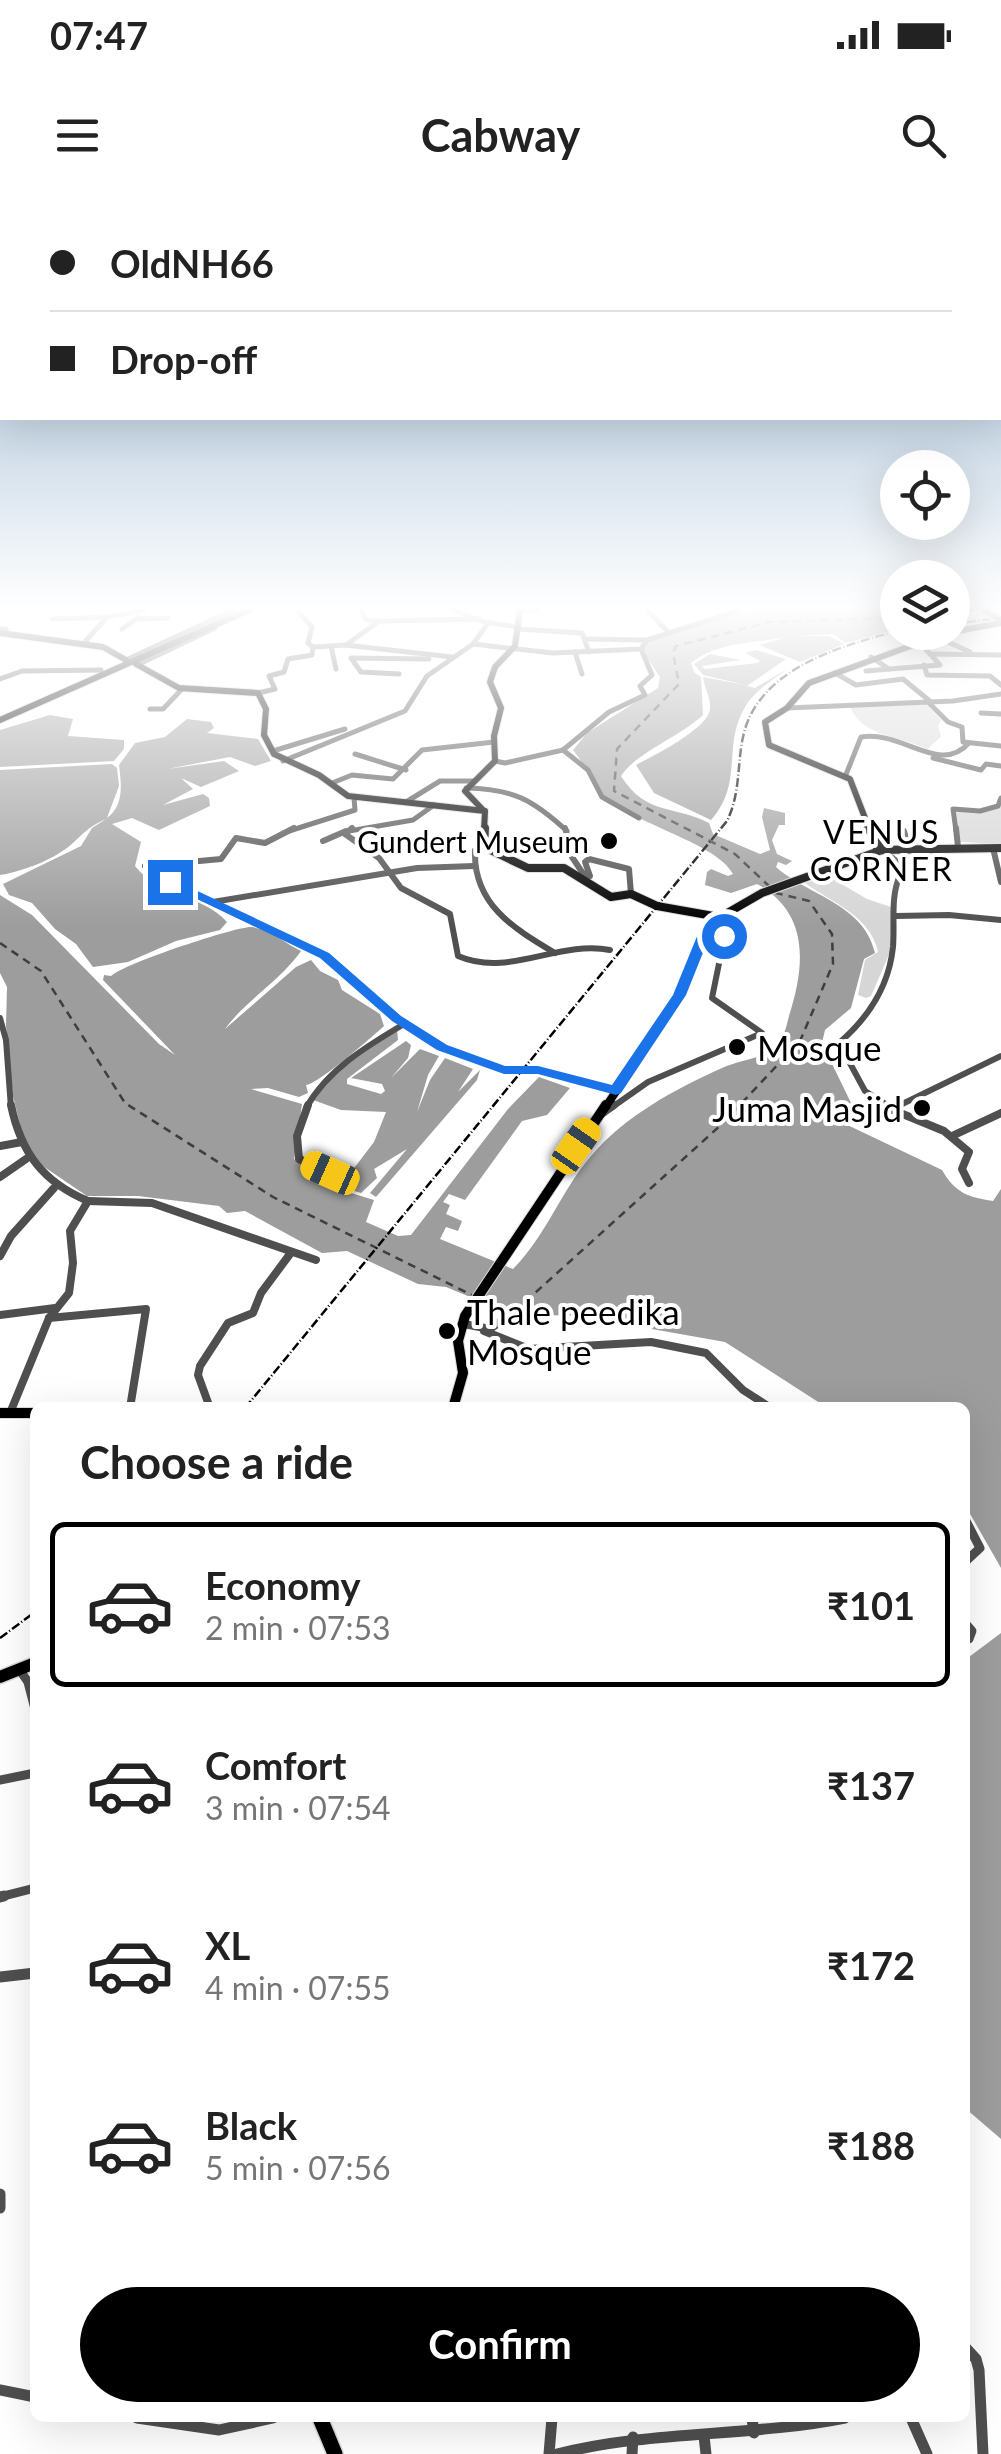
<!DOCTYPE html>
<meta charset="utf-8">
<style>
body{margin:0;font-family:Lato,sans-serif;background:#f2f2f2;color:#222;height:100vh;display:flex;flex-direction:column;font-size:38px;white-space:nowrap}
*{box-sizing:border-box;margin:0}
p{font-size:32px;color:#767676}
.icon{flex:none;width:55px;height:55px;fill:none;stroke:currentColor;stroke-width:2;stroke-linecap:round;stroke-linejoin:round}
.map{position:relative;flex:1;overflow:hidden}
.details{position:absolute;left:30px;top:1202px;width:940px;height:1020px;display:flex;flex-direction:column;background:#fff;border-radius:15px;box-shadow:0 10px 40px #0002}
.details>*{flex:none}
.guide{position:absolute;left:0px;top:0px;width:1002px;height:220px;box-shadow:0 10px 40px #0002;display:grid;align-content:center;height:220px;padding:0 50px;background:#fff}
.fabs{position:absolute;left:880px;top:250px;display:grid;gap:20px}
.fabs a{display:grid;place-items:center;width:90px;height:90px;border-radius:50%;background:#fff;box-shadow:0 10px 40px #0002;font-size:50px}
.end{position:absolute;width:45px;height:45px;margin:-22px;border:12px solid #1a73e8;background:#fff;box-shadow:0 0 0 5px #fff}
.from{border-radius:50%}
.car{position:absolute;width:30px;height:60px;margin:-30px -15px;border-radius:12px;box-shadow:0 0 8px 2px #0007;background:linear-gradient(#f5c518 24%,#345 0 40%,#f5c518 0 76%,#345 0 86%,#f5c518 0)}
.guide b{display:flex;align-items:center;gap:35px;height:95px;font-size:38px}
.guide b+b{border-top:2px solid #e0e0e0}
.guide i{width:25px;height:25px;background:#222}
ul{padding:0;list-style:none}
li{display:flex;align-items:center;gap:30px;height:165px;margin:0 20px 15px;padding:0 30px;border:5px solid transparent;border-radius:15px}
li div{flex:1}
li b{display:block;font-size:38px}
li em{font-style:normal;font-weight:700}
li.active{border-color:#000}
li>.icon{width:90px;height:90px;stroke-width:1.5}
h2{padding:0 50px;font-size:45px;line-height:120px}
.primary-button{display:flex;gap:20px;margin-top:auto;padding:20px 50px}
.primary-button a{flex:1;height:115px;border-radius:60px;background:#000;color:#fff;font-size:40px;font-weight:700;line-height:115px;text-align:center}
.status{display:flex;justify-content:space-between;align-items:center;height:70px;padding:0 50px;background:#fff;direction:ltr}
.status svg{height:28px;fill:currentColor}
header{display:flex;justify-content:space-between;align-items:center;height:130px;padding:0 50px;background:#fff;font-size:45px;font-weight:700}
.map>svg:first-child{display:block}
.green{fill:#d6d6d6}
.water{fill:#9d9d9d}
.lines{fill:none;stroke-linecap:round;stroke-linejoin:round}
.ferry{stroke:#3e3e3e;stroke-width:2.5;stroke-dasharray:8 6;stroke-linecap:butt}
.major-far4-casing{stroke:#dbdbdb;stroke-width:8}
.major-far3-casing{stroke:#dbdbdb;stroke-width:10}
.major-far2-casing{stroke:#dbdbdb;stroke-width:12}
.major-far1-casing{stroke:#dbdbdb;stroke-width:15}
.major-casing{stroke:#dbdbdb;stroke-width:18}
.highway-casing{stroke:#dbdbdb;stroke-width:8}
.minor-far4{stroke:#4f4f4f;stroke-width:5}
.minor-far3{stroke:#4f4f4f;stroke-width:6}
.minor-far2{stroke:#4f4f4f;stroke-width:8}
.minor-far1{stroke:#4f4f4f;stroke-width:9}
.minor{stroke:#4f4f4f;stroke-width:11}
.major-far4{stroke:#000;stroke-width:6}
.major-far3{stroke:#000;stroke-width:8}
.major-far2{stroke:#000;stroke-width:10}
.major-far1{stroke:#000;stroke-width:12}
.major{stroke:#000;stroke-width:15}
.highway{stroke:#000;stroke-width:6}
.rail{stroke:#000;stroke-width:2.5;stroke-dasharray:9 2.5 1 2.5;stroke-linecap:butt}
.route{fill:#1a73e8}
.poi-dot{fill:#000;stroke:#fff;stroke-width:4}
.labels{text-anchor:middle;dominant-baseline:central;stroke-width:8;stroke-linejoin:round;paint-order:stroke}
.far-poi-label{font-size:30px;fill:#000;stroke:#fff;text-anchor:end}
.far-neighbourhood-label{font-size:32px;letter-spacing:2.5px;fill:#000;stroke:#fff}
.poi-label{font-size:35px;fill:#000;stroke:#fff;text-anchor:start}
</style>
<div class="status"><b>07:47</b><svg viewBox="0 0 49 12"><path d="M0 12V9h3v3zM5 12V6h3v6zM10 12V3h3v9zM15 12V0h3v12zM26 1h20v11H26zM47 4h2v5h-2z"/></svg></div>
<header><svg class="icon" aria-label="menu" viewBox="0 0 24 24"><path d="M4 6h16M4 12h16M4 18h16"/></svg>Cabway<svg class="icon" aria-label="search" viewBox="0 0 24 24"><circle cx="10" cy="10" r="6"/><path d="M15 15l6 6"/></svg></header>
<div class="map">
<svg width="1001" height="2254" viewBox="0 0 1001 2254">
<rect width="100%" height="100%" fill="#fff"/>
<g class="green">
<path d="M925,503L941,520L938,526L941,537L927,549C900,536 863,537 850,507Z"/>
<path d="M1001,604V644L960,642L955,610C970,611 989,616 1001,604Z"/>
<path d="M828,676L867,699L891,707V750L871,796L866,798L858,795L865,760L878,752C870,715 832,703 805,683Z"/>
</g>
<g class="water">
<path d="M750,410H897V429L846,443L833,434L795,436H829L844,444L800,462L759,445L788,437C756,443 718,441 691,463L694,472L701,477L703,515C678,538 637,552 621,576C646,616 675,605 709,623L713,634L760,654L770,650L762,617L764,608L785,613V625H779L772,640L777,654L792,661L786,665L778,662L776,667C809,696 864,704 875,753L864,759L851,808L825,830L822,843L851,903L850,910L839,921L942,970C955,993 968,997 993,1001L1001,989V1368L965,1305V1208L826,1207L725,1142L579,1116L511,1114L446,1087L418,1084L347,1051L322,1053L245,1011L227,1013L219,1006L138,996H87L28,956L13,896L6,826L7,787L0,773V695L32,715L159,844L175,855L103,780L104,775L111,776C127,762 239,726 251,727C269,729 285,743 301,751C280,781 247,799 225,829L296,767L311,760L320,771L338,780L342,790L380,814L384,826C372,837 317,885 306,885L308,893L299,897L268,888L251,889L302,904L294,959L338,989L374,1000L366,1022L398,1036L411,1035L508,909L539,877L570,888L547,915L522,921L465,1000L449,994L443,1002L450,1005L446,1014L462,1021L458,1031L446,1027L440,1039L513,1069C546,1036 561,991 591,956C625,916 675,889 722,868C737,861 759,859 772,850C783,842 786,828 789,816C805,766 810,713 757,684L731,693L705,685L707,672L711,669L728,676L733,674C716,641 623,622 599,590C589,578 584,563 573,550L587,533L658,488L660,477L641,449L650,439Z"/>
<path d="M756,450L786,459L747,486L755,488L787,469C773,480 754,491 745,507C722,545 744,583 711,620L654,593L636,565C653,556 710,528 710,508C711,498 704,487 703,477L746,485L703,475L694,464L710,454L741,460L702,466L705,469L757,463L760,461L745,453Z"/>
<path d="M50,515L73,519L68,536L124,540V549L114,561L0,567V530Z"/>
<path d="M187,519L211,522L214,528L207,533L258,539L271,561L255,566L230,557L167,569L224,561L239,571L201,587L181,578L193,589L163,605L203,594L209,598L210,606L159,630L132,618L112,624L141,642L135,666C158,696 202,694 227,722L220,730L176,741L128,762L93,767L76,744L55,729L32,703L9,695L3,684L81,646L92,628L106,619C92,625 84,632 74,642C56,659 24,671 0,675V570L112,564L117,568L119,586L107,618C125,605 121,582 119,565L135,543L165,537Z"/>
<path d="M397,829L398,840L347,879V884L381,894L385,891L382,884L351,878L406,841L411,845L408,858L391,878L420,849L439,856L428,875L417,912L430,880L445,858L473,869L458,892L480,870L477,880L376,997L370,993L407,949L374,969L377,978L361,993L345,988V980L374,942L386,912L341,910L313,900L335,872Z"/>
<path d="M1001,1433V1939L965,1908V1460Z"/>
</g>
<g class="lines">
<g class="ferry">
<path d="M952,413L977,410"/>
<path d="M770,687L735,654L614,591L617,549L679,484L673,453L676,446L769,422L898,418"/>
<path d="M0,743L41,771L125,903L273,997L472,1095"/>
<path d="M480,1099L508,1113"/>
<path d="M515,1111L722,924L800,841L833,764L832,734L809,701L776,693"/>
</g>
<defs>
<g id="major-far4">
<path d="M984,410L1001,420"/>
<path d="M952,432L1001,423"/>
<path d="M0,433L103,447L126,460"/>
<path d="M136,464L179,488L258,493L266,509L264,535L274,554L319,575L348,596L485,611L484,631"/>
<path d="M484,611L465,591L495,561L494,536L501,508L490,482L495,467L515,446L520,410"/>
<path d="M870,631L850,579L769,545L765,522L787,508L809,483L949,432"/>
</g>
<g id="major-far3">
<path d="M868,628L882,650"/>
<path d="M484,647L485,628"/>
<path d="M484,647L528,668H564L611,697L631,694L657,706L719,717"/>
<path d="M877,650L1001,648"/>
<path d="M605,908L680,795L710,723L762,693L882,650"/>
</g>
<g id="major-far2">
<path d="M453,1208L463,1173L458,1141L465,1116L606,905"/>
<path d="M0,1213H35"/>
</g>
<path id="major-far1" d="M0,1477L35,1463"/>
<path id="major" d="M320,2218L335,2254"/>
<path id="highway" d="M0,520L249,410"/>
</defs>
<use href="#major-far4" class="major-far4-casing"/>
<use href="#major-far3" class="major-far3-casing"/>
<use href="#major-far2" class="major-far2-casing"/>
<use href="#major-far1" class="major-far1-casing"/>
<use href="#major" class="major-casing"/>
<use href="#highway" class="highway-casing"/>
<g class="minor-far4">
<path d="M297,410L312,427L308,443L313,447"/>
<path d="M361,410L366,420L380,421L479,419"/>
<path d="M454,410L484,422L518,427"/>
<path d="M516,410H537"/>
<path d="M647,410L668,432"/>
<path d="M52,419L107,417"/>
<path d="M137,419L168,418"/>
<path d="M0,429H6L5,433"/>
<path d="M122,429L139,417"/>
<path d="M518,429L582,433L589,452"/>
<path d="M937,437L970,452"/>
<path d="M586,439L646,440"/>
<path d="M83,444L107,417L144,410"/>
<path d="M473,444L488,423"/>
<path d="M346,445L379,421"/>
<path d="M331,446L336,469"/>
<path d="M575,452L582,474"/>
<path d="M932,454L1001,455"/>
<path d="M126,460L233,410"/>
<path d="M137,465L215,428"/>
<path d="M924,465L927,475L990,476L1001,485"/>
<path d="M889,469L940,465L920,443"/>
<path d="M866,471L889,469L871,457"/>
<path d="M835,473L856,485L903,479L931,502"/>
<path d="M399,474L361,472L351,458L429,459"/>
<path d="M0,479L22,471L101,470"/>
<path d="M258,493L275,489L269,476L284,472L288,459L312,455L313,447L346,445L452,457"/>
<path d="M928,502L948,522L962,527L963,542L1001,546"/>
<path d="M787,508L953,501L1001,494"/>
<path d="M150,509H163L183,488"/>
<path d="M981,513L1001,514"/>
<path d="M563,550L588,570L602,597L639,618"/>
<path d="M273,551L345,529"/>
<path d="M355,554L406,570"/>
<path d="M933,558L981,570L986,564L1001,566"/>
<path d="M283,561L405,511L427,476L473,444L553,453L641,449L647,440L741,410"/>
<path d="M495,561L505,563L563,550L609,512L645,495L640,486L652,475L641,449"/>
<path d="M845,577L861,537C903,530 939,576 969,543"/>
<path d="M332,583L352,575L393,579L422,550L494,542"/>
<path d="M466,588C513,589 532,599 567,631"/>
<path d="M406,602L440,581H473"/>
<path d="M289,631L355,610L354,598"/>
<path d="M349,631L413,620L434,605"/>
<path d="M956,631L953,609L980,611L998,606L1001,598"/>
</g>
<g class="minor-far3">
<path d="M352,628L345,634L379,658L401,688L450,714L458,756C509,778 558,740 610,750"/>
<path d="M565,628L572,652"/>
<path d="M956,628L958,647"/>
<path d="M904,631L909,649"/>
<path d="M323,641L346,631"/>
<path d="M484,647L475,650C473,704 513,728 555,753"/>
<path d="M575,648L572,657L584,675L590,676L585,662L589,659L629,669L631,694"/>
<path d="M993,648L1001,682"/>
<path d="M882,650L895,660L900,675C890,698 895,722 893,747C889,786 868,818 839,843L865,891L892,908"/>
<circle cx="869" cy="667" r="5.5"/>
<path d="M145,666L160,678L325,756L396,819L442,847L504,870H538L616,890"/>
<path d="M145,666L221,659L236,638L265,643L294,628"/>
<path d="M213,702L417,668L474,666"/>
<path d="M896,716L949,715L1001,720"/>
<path d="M0,818L6,840L11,908"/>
<path d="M306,908C328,869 367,846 404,824"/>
<path d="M611,908L648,882L762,833L712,798L726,729L719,717"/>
<path d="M894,908L1001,856"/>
</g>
<g class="minor-far2">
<path d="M308,905L297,936L299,959L330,973"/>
<path d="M884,905H899"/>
<path d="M888,908L944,931L969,952L962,969L969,983"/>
<path d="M600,915L614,905"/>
<path d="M952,936L1001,913"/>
<path d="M0,946L22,942"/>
<path d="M0,977L26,959"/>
<path d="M88,1001L152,1003L316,1060"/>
<path d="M0,1056L11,1036L54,988"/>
<path d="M0,1115L55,1108"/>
<path d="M49,1118L146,1109L130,1208"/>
<path d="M464,1124L490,1129L511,1114"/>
<path d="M484,1131L529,1149L651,1142L706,1153L743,1190L771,1208"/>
<path d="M210,1208L198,1175L200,1166L228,1123L253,1113L261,1093L290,1054"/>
<path d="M10,1213L49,1118L69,1093L73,1063L70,1031L88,1001C43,982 21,953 11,905"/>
</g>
<g class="minor-far1">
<path d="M965,1319L980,1348L965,1362"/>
<path d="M965,1408V1418"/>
<path d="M965,1423L972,1431L969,1439"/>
<path d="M19,1469L28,1482L35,1509"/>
<path d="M0,1580L35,1573"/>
<path d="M0,1697L35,1688"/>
</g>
<g class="minor">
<path d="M0,1697L4,1696"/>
<path d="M0,1777L35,1773"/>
<path d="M0,1994V2008"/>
<path d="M965,2147L976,2159L979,2170L983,2254"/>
<path d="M0,2190L35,2197"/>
<path d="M137,2218L219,2230L273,2218"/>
<path d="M752,2218L754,2233"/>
<path d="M911,2218L927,2254"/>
<path d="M704,2236L706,2254"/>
<path d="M549,2254L552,2218"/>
<path d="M557,2254C652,2230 750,2237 845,2218"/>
<path d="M632,2254L633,2237"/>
</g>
<use href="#major-far4" class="major-far4"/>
<use href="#major-far3" class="major-far3"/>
<use href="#major-far2" class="major-far2"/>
<use href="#major-far1" class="major-far1"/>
<use href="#major" class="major"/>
<use href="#highway" class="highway"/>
<g class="rail">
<path d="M952,424L1001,418"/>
<path d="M245,1208L727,621C742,590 736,560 745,529C764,467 843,445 898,431"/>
<path d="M0,1438L35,1412"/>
</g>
</g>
<linearGradient id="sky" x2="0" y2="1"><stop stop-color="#8aabca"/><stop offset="0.56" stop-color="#fff"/><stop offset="1" stop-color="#fff" stop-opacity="0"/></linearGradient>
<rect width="1001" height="726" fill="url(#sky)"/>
<path class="route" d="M166,680H174L329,753L401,816L447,845L505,866H538L612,885L673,795L700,729L731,736L729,744L722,748L708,740L686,795L621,893L616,895L538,874H504L437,850L392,821L320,758L166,684Z"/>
<g class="poi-dot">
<circle cx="609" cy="641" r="10"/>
<circle cx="737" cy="847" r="10"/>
<circle cx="922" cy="908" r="10"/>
<circle cx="447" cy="1131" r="10"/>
</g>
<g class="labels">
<g class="far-poi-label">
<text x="589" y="641">Gundert Museum</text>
</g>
<g class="far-neighbourhood-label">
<text x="882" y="631">VENUS<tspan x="882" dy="37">CORNER</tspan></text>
</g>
<g class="poi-label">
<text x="757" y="847">Mosque</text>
<text x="902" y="908" text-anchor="end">Juma Masjid</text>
<text x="467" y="1111">Thale peedika<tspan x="467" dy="40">Mosque</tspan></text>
</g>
</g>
</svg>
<div class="fabs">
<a><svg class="icon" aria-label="locate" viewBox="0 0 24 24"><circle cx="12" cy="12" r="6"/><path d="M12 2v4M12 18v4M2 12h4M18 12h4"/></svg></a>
<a><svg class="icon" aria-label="layers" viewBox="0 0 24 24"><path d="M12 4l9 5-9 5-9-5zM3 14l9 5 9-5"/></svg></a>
</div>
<i class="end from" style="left:724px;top:736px"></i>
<i class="end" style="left:170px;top:682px"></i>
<i class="car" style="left:576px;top:946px;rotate:35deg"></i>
<i class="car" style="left:330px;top:973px;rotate:294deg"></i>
<div class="guide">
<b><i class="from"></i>OldNH66</b>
<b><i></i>Drop-off</b>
</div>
<section class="details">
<h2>Choose a ride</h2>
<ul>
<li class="active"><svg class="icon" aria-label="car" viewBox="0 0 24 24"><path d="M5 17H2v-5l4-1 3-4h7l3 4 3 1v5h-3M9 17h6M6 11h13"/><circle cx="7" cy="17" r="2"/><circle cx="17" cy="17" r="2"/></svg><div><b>Economy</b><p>2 min · 07:53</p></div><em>₹101</em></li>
<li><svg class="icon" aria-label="car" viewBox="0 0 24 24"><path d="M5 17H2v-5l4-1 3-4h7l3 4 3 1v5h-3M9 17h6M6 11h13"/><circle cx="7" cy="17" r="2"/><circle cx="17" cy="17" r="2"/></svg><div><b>Comfort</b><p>3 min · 07:54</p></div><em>₹137</em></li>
<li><svg class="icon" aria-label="car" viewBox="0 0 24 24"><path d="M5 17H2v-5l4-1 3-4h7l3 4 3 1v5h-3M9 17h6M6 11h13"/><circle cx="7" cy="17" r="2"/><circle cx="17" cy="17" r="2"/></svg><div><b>XL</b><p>4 min · 07:55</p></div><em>₹172</em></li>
<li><svg class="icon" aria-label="car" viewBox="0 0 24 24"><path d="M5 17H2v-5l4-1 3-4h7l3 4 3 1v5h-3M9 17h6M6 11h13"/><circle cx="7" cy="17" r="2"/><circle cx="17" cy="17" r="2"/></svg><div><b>Black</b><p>5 min · 07:56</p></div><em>₹188</em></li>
</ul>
<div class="primary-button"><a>Confirm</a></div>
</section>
</div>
